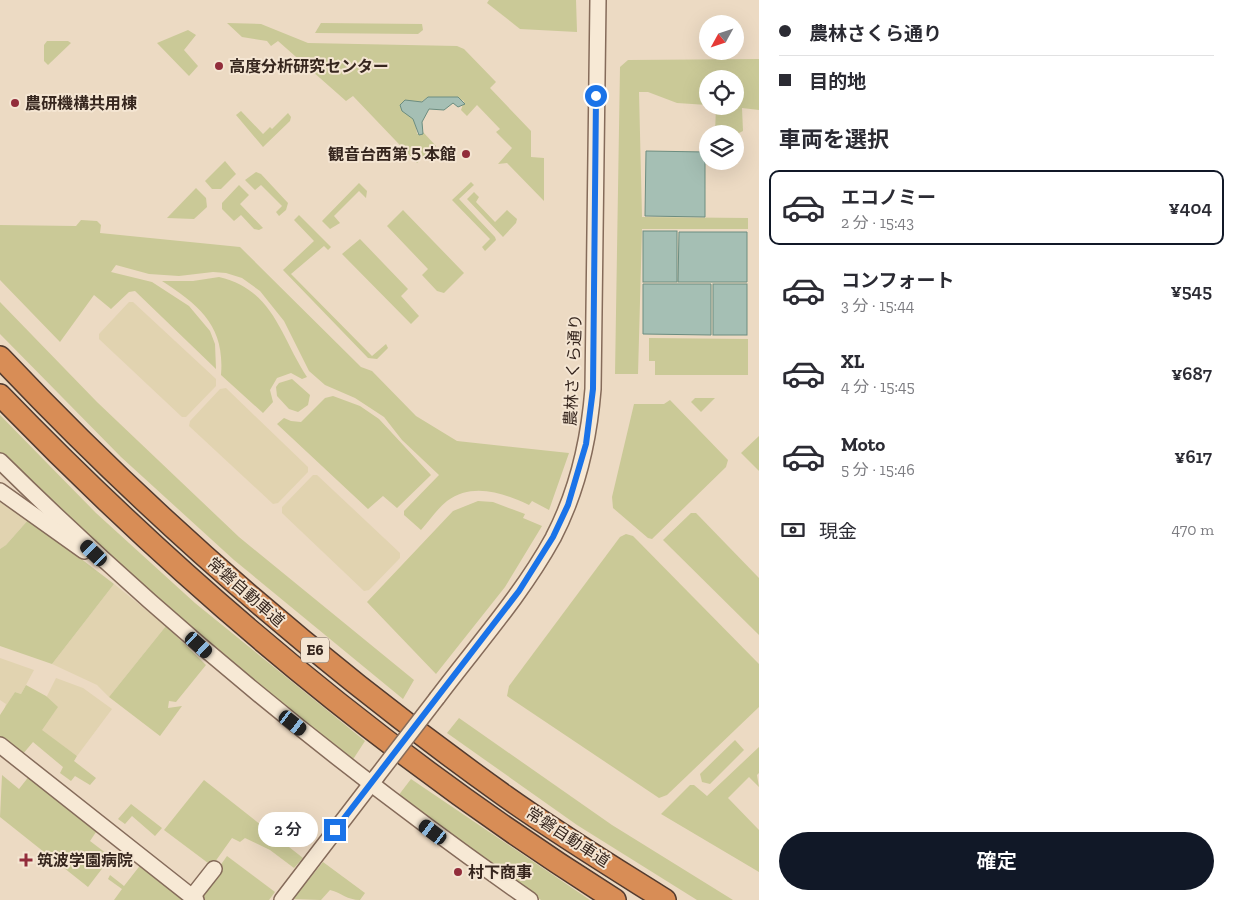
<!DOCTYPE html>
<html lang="ja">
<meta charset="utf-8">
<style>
body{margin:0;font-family:"Zilla Slab","Noto Sans JP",serif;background:#f7f7f7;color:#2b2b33;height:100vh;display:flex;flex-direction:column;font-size:19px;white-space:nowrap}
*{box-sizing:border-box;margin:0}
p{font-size:16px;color:#7c7c81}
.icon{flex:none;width:28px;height:28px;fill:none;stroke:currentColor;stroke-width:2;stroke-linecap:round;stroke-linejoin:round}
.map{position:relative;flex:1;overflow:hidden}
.drawer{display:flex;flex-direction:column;background:#fff;width:475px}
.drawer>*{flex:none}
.banner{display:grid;align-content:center;height:110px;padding:0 20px;background:#fff}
.needle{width:32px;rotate:230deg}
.tools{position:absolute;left:699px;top:15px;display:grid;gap:10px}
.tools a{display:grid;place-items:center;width:45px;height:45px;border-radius:50%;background:#fff;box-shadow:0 5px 20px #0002;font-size:25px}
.end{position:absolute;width:22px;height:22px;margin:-11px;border:6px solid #1a73e8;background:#fff;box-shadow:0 0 0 2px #fff}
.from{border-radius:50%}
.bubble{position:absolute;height:35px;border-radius:18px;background:#fff;box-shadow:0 5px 20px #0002;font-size:16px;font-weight:600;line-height:35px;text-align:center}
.car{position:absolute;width:15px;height:30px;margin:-15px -8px;border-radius:6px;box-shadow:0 0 4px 1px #0007;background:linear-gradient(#222 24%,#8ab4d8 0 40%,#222 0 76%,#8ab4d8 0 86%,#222 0)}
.banner b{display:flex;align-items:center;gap:18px;height:48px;font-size:19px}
.banner b+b{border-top:1px solid #e1e1e2}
.banner i{width:12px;height:12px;background:#2b2b33}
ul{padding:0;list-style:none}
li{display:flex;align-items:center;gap:15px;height:75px;margin:0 10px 8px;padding:0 10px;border:2px solid transparent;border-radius:10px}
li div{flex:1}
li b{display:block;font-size:19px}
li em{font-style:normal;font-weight:600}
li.active{border-color:#111827}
li>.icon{width:45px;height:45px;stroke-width:1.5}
h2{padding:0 20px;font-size:22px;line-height:60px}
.pay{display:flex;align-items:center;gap:12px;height:55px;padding:0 20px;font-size:19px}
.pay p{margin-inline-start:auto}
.primary-button{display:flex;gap:10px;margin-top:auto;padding:10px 20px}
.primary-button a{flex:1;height:58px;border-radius:30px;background:#111827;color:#fff;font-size:20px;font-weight:600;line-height:58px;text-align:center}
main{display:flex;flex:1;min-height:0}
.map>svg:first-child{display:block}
.farmland{fill:#e1d3b0}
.green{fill:#cac997}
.water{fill:#a5bfb4;stroke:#6c8d80}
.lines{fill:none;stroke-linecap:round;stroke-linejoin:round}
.minor-casing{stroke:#856b5a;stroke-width:18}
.highway-casing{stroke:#533b2f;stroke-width:24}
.minor{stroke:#f7e9d5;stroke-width:15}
.highway{stroke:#d88d56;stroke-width:21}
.minor-bridge-casing{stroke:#856b5a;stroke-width:18;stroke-linecap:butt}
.minor-bridge{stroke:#f7e9d5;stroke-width:15}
.route{stroke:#1a73e8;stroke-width:6}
.poi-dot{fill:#922d3b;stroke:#f4e5d2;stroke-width:2}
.labels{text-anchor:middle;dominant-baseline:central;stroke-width:4;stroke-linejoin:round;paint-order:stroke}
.shield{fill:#f4e5d2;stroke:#6f5f54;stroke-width:1}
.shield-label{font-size:15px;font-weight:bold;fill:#36261e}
.poi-label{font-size:16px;font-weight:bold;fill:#36261e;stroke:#f4e5d2;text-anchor:start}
.street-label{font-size:16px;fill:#36261e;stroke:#f4e5d2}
</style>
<main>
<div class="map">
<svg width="759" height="900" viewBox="0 0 759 900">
<rect width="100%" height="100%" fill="#ecdac3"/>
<g class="farmland">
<path d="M129,302H133L216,379V386L186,417H182L99,339V334Z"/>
<path d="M226,388L308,467V472L278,503L273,504L189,426L190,421L220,389Z"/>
<path d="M313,475H317L400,553V558L369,590L364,591L282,513V507Z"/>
<path d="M0,496L29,519L6,545L0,549Z"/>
<path d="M114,584L166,626L109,697L97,685L52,664Z"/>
<path d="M0,658L34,670L21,694L15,692L4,710L6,704L0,700Z"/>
<path d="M56,678L83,688L112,709L77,756L41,730L57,708L46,698Z"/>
</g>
<g class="green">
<path d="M489,0H576L577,32L520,29L487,3Z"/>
<path d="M227,23L261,24L308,43L457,46L464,49L496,82L490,88L531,131V157L544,158V201L507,163L498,164L512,148L496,132L500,129L477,105L467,116L461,110L464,101L455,97H428L406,113C415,116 416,126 417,134L423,132L436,146L417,163L353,96L346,101L278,41L271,46L267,41L242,37Z"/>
<path d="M321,23L422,24L423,30L418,34L315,33Z"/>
<path d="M188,30L196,35L184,50L198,66L189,76L157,43Z"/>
<path d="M47,41H68L71,43L48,65L44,61V45Z"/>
<path d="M759,59V110L742,108L743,131L735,135L715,134L716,106H735V79H708L707,105L677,103L648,92H639L642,217L748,218V229H642L638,374H615L620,67L628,60Z"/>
<path d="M241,111L263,134L270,127L272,129L288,113L291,117L290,121L263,147L236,115Z"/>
<path d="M225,161L236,174L221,189H212L205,181Z"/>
<path d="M256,172L261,174L288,203L286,210L279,216L276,212L282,206L261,185L255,190L245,180Z"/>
<path d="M471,182L474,185L459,199L495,237L496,240L485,251L482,247L490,239L452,200Z"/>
<path d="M359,183L367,191L366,198L359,191L334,216L340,223L330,229L322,221Z"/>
<path d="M239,185L249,195L240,204L263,228L259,230L254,229L241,215L234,221L222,209V203Z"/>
<path d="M196,188L206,198L207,207L194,219L167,218Z"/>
<path d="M474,192L479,197L476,202L495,222L507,210L517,219L516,223L503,237L467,199Z"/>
<path d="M403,210L464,273L444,293L437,291L422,275L428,269L387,226Z"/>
<path d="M299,215L331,247L328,250L324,246L291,274L372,356L386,344L388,348L377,359L368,358L283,270L314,241L294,220Z"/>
<path d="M81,220L97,221L101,225L100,233L240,247L361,367L372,371L416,416L457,441L569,453L549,510L532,501L529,505C503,493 473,482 447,501C437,509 429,521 421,530L404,515V511L439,475L402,440L384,417L355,398L325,385L309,371L284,321L260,291L242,278L226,273L213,272L179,276L149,274L116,265L111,272L152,282L189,306L210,331L215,344L216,369L135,291L129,292L111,309L94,295L60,342L0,280V225L76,226Z"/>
<path d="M360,239L408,289L401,296L419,316L411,324L342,254Z"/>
<path d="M219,277C274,290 280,336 307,377L302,379L291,373L277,378L270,390L273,402L263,413L221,375C225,326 200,306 162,281H193Z"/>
<path d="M0,302L97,402L239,537L414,680L403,699L234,560L121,457L0,334Z"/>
<path d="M649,338L748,339V375H655V361H649Z"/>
<path d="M292,379L310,395L308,405L298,412L289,409L277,396L276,387L279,383Z"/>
<path d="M333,396L360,406L379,419L431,475L397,508L383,496L368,509L277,424L284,418L291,421L301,422L325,398Z"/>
<path d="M695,398H715L701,412L691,402Z"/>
<path d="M670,400L728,460L726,467L652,539L648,538L613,508L612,497L634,404H664Z"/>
<path d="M0,415L96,513L195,603L365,741L352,761L214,652L188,625L12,465L0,453Z"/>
<path d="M759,436V471L741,453Z"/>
<path d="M478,501L493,502L525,514L523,518L542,526L505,587L436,674L367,602L453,511Z"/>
<path d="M691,513H696L759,578V635L663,540Z"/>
<path d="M29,519L114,584L52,664L0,646V549L6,545Z"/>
<path d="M626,534L633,536L759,664V707L667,795L659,798L507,696L509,686L620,537Z"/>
<path d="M166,626L206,665L176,702L169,701L168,708L182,706L160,736L109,697Z"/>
<path d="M26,685L46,696L58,707L42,730L77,756L74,761L96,778L90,785L75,776L71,781L60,773L63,767L33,742L22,755L0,738V715L15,692L21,694Z"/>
<path d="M459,718L612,825L733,900H697L577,825L447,733Z"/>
<path d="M735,740L744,750L710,784L702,782L700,774Z"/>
<path d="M759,747V773L757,775L759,787L749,777L728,798L759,830V872L661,814L690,785H694L707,796Z"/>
<path d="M2,775L19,789L30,775L98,829L90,841L111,857L88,887L0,817Z"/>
<path d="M411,779L590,900H541L476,856L398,796Z"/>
<path d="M204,780L303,858L294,868L270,850L245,838L240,842L232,838L212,866L164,830Z"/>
<path d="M131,804L162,828L155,836L132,816L125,824L118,819Z"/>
<path d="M227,856L275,892L269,900H205L200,894Z"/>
<path d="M323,862L365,893L360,900C347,900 342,893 330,890L321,900L293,899Z"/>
<path d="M142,863L187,900H114L122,889L108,879L110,875L124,886Z"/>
</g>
<g class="water">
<path d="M428,97H458L465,104L458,107L453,103L444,110L429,109L422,122L423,134L419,135L413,119L402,111L400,105L405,100L422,102Z"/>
<path d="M646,151L705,152V217L645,216Z"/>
<rect x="643" y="231" width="34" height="51"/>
<path d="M679,232H747V282H678Z"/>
<path d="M643,284H711V335L643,334Z"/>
<rect x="713" y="284" width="34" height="51"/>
</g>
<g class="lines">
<defs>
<g id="minor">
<path d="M0,461C164,623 341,768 530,900"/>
<path d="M0,491L84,551"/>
<path d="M437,698C476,646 521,596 553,538C577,492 589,440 593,389L598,0"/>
<path d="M0,745L196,900"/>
<path d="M192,897L214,869"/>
<path d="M282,900L377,776"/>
</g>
<g id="highway">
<path d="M0,357C153,519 323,666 505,796C557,833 611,866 665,900"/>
<path d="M0,395C185,586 390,758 615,900"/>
</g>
</defs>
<use href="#minor" class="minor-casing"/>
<use href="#highway" class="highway-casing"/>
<use href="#minor" class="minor"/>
<use href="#highway" class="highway"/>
<defs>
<path id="minor-bridge" d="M377,776L437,698"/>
</defs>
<use href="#minor-bridge" class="minor-bridge-casing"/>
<use href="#minor-bridge" class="minor-bridge"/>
</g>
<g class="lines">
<path class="route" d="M335,830L519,591L553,537L568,505L586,444L593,389L596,96"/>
</g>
<g class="poi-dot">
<circle cx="219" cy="66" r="5"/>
<circle cx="15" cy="103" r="5"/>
<circle cx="466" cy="154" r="5"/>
<path d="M23.5 852.5h5v5h5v5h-5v5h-5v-5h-5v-5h5z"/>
<circle cx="458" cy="872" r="5"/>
</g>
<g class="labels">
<rect class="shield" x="301" y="637.5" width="28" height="25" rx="4"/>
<g class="shield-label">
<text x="315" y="650">E6</text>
</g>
<g class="poi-label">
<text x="229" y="66">高度分析研究センター</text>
<text x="25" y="103">農研機構共用棟</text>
<text x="456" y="154" text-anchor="end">観音台西第５本館</text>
<text x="37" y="860">筑波学園病院</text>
<text x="468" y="872">村下商事</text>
</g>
<g class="street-label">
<text transform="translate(573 370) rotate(-87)">農林さくら通り</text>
<text transform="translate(246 592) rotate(41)">常磐自動車道</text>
<text transform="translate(568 837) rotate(33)">常磐自動車道</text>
</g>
</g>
</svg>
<div class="tools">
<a><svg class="needle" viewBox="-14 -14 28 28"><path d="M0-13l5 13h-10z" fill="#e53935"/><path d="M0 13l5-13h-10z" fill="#7c7c81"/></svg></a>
<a><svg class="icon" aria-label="locate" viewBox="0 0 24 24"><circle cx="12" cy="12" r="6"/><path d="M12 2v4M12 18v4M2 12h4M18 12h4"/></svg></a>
<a><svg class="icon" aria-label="layers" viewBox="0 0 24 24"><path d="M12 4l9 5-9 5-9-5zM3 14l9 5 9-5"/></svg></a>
</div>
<i class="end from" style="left:596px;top:96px"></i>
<i class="end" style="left:335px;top:830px"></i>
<div class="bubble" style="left:258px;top:812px;width:60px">2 分</div>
<i class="car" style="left:94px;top:553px;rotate:314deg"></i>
<i class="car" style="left:199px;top:645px;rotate:132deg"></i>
<i class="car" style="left:293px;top:723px;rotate:128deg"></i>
<i class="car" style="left:433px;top:832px;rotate:307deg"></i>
</div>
<section class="drawer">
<div class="banner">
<b><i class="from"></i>農林さくら通り</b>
<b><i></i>目的地</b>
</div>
<h2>車両を選択</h2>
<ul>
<li class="active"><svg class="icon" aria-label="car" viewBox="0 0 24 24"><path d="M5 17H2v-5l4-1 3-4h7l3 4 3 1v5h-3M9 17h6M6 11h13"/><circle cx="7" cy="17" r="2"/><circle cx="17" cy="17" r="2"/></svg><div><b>エコノミー</b><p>2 分 · 15:43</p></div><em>¥404</em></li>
<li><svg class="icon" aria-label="car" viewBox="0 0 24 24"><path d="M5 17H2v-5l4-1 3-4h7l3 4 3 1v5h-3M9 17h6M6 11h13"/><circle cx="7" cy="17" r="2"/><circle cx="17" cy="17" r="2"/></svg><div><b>コンフォート</b><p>3 分 · 15:44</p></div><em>¥545</em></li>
<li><svg class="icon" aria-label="car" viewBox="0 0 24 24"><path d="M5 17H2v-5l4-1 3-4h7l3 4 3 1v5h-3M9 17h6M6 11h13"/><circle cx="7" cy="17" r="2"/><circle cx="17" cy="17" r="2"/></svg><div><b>XL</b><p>4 分 · 15:45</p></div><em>¥687</em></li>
<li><svg class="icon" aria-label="car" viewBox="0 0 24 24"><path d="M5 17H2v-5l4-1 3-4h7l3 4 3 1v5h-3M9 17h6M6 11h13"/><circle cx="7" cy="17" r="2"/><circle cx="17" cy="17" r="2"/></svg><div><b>Moto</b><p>5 分 · 15:46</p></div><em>¥617</em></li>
</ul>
<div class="pay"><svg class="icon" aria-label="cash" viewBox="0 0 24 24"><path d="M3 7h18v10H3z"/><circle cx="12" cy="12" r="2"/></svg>現金<p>470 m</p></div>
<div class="primary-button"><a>確定</a></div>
</section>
</main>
